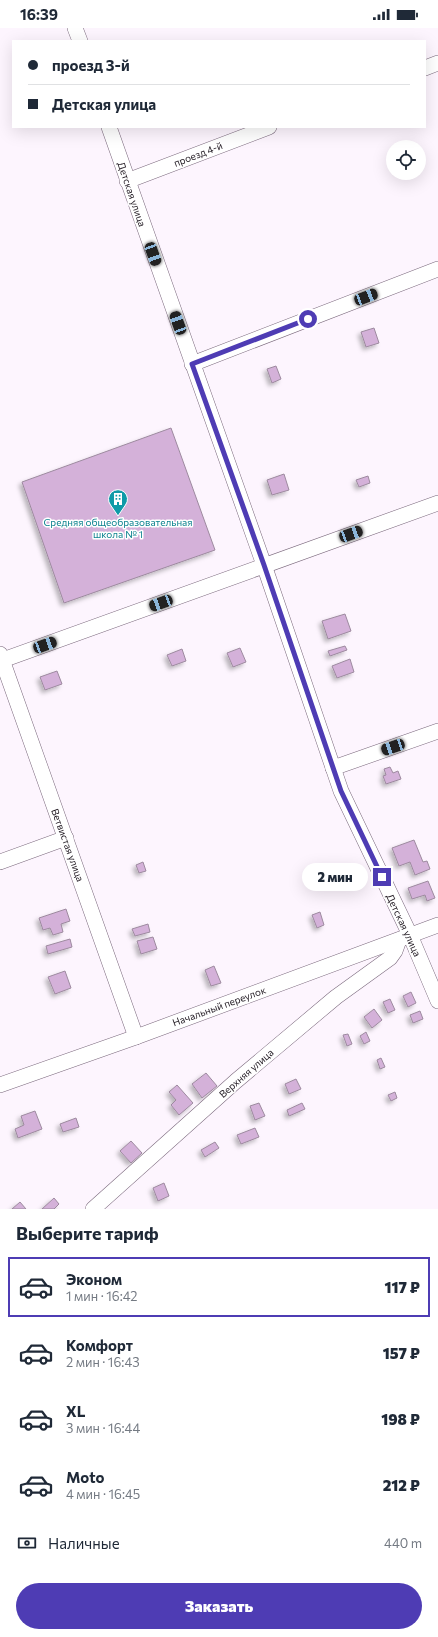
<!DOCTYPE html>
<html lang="ru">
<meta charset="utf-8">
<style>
body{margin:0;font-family:Commissioner,sans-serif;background:#f6f6f7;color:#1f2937;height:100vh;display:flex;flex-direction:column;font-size:15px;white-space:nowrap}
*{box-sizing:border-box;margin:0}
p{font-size:13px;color:#747a83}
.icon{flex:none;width:22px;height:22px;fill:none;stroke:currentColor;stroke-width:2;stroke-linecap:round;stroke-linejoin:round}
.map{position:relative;height:1181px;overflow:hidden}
.sheet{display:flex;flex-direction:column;background:#fff;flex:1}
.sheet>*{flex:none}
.guide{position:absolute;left:12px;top:12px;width:414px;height:88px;border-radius:0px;box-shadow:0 4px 16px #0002;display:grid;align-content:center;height:88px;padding:0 16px;background:#fff}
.controls{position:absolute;left:386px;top:112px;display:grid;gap:8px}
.controls a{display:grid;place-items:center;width:40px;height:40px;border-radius:50%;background:#fff;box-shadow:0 4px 16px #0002;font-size:20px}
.end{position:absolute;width:18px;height:18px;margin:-9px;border:5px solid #4e3cb4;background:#fff;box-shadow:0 0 0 2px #fff}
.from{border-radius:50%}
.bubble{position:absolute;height:28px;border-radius:14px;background:#fff;box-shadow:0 4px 16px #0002;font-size:13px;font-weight:800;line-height:28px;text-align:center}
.car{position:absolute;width:12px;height:24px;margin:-12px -6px;border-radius:5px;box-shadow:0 0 3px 1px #0007;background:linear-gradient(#222 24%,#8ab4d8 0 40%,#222 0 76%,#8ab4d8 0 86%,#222 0)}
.guide b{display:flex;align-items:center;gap:14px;height:38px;font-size:15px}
.guide b+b{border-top:1px solid #e0e1e3}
.guide i{width:10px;height:10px;background:#1f2937}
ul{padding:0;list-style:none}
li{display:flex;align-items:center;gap:12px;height:60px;margin:0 8px 6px;padding:0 8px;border:2px solid transparent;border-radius:0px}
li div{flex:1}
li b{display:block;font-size:15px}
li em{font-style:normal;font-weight:800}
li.on{border-color:#4e3cb4}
li>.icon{width:36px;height:36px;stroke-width:1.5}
h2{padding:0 16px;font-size:18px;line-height:48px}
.pay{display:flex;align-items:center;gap:10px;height:44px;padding:0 16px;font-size:15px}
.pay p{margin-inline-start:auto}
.cta{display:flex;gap:8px;margin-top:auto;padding:8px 16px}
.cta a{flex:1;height:46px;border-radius:24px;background:#4e3cb4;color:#fff;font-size:16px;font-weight:800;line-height:46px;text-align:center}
.status{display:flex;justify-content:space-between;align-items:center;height:28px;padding:0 20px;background:#fff;direction:ltr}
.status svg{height:11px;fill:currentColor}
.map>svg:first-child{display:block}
.building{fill:#d4b1d9;stroke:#9d8a9f;filter:url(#shadow)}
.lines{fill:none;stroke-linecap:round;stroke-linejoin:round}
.minor-casing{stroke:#7b697d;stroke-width:16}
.minor{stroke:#fff;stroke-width:15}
.route{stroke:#4e3cb4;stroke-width:5}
.labels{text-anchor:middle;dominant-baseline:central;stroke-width:3;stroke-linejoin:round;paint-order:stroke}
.street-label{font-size:10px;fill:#221b23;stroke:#fff}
.culture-label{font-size:10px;fill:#0d838f;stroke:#fff}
</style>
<div class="status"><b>16:39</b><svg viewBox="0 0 49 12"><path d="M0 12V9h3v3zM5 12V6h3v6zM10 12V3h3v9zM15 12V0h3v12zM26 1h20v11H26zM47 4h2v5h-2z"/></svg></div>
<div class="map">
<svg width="438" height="1181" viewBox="0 0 438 1181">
<defs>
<filter id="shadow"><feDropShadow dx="-3" dy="3" stdDeviation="2" flood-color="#0004"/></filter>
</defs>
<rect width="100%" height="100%" fill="#fdf5fe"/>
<g class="building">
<path d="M374,300L379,315L366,319L361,304Z"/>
<path d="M276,338L281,351L272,355L267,341Z"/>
<path d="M171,400L215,522L64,575L22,454Z"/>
<path d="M284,446L289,462L272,467L267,452Z"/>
<path d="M368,448L370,455L359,459L356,452Z"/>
<path d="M345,586L351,603L328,611L322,593Z"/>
<path d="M345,618L347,622L330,628L328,623Z"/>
<path d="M240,620L246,634L233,639L227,625Z"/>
<path d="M182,621L186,633L172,638L167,627Z"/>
<path d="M350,631L354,644L337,650L332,638Z"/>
<path d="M57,643L62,656L45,662L40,649Z"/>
<path d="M390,739L393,745L398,743L401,751L386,756L383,748L386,747L384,741Z"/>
<path d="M414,812L423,834L427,833L430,841L415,847L410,834L399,838L392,820Z"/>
<path d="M143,834L146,843L139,845L136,837Z"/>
<path d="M428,853L435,870L427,873L425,867L412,871L408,860Z"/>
<path d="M66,881L70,893L61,896L63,904L53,907L50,900L43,902L39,890Z"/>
<path d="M320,884L324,897L317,900L312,887Z"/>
<path d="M148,896L150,904L135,908L132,901Z"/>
<path d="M153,909L157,921L141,926L137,913Z"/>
<path d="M70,911L72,919L48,926L46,918Z"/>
<path d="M214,938L221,955L211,958L205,942Z"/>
<path d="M65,943L71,960L55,966L48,949Z"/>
<path d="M411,964L416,975L408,979L403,968Z"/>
<path d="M390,971L395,982L388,985L383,974Z"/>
<path d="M374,981L382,992L372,1000L364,989Z"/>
<path d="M420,983L423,991L413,995L410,987Z"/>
<path d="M366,1004L370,1013L364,1016L360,1008Z"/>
<path d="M348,1006L352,1016L347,1018L343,1007Z"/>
<path d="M381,1030L385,1039L380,1041L377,1032Z"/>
<path d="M206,1045L217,1058L202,1070L192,1056Z"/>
<path d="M296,1051L301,1061L289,1066L285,1056Z"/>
<path d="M177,1057L193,1075L179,1087L171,1077L176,1072L169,1064Z"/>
<path d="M395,1064L397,1070L391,1073L388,1067Z"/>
<path d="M259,1075L265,1088L255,1092L250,1078Z"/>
<path d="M302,1075L305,1081L289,1088L287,1082Z"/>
<path d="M35,1083L42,1101L18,1110L15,1101L24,1097L21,1088Z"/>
<path d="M76,1090L79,1099L63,1104L60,1096Z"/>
<path d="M255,1100L259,1109L241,1116L237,1107Z"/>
<path d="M131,1113L142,1125L131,1135L120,1123Z"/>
<path d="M215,1114L219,1120L205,1129L201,1122Z"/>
<path d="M164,1155L169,1168L158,1173L153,1160Z"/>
<path d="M54,1170L59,1176L54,1181H42Z"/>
<path d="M20,1174L26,1181H12Z"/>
</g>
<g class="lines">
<defs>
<g id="minor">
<path d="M75,0L80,13"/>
<path d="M425,40L438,35"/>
<path d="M109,99L264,537L341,763L410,907L438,973"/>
<path d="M127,153L269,99"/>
<path d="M192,336L438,241"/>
<path d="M0,626L136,1009"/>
<path d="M0,633L438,475"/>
<path d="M333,740L438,703"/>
<path d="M0,834L66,810"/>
<path d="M0,1057L136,1009L438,897"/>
<path d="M93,1181L236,1053L336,969L390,930L395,923L399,912"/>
</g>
</defs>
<use href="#minor" class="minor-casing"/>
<use href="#minor" class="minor"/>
</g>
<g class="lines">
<path class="route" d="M308,291L192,336L264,537L341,763L382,849"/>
</g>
<defs>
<symbol id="building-pin" viewBox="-11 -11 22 30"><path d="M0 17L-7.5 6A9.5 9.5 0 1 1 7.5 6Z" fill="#0f9aa8" stroke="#fff"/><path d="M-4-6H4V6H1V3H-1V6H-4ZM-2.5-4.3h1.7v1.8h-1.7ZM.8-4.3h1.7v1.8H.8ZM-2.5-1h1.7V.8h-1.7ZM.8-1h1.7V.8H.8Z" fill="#fff"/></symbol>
</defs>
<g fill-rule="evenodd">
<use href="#building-pin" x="107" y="460" width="22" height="30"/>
</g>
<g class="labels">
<g class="street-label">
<text transform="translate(198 126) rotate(-21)">проезд 4-й</text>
<text transform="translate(132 166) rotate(71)">Детская улица</text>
<text transform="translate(68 817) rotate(70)">Ветвистая улица</text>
<text transform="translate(404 897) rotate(65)">Детская улица</text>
<text transform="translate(219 978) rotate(-20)">Начальный переулок</text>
<text transform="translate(246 1045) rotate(-41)">Верхняя улица</text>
</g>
<g class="culture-label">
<text x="118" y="494">Средняя общеобразовательная<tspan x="118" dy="12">школа № 1</tspan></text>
</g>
</g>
</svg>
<div class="controls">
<a><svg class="icon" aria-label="locate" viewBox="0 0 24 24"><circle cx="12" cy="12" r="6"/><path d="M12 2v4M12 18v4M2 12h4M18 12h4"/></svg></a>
</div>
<i class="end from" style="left:308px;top:291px"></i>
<i class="end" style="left:382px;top:849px"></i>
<div class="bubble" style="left:302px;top:835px;width:66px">2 мин</div>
<i class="car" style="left:153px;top:226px;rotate:160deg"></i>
<i class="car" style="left:366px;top:269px;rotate:69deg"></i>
<i class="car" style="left:178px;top:295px;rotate:340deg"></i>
<i class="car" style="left:351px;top:506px;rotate:70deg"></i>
<i class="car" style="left:161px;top:575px;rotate:250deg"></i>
<i class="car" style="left:45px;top:617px;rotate:70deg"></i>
<i class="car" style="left:393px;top:719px;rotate:251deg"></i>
<div class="guide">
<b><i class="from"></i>проезд 3-й</b>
<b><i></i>Детская улица</b>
</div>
</div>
<section class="sheet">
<h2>Выберите тариф</h2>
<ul>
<li class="on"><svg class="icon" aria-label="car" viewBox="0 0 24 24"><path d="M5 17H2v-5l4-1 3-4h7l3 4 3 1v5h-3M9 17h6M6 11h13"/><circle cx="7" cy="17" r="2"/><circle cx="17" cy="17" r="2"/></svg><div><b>Эконом</b><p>1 мин · 16:42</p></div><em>117 ₽</em></li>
<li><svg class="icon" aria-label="car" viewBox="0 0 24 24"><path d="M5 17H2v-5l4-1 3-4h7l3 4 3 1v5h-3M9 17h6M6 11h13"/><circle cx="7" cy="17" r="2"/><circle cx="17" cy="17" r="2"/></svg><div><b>Комфорт</b><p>2 мин · 16:43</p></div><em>157 ₽</em></li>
<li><svg class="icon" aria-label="car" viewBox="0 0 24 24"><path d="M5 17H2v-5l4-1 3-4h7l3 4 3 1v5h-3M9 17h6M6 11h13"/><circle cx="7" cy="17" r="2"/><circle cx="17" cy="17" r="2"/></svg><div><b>XL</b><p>3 мин · 16:44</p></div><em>198 ₽</em></li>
<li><svg class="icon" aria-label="car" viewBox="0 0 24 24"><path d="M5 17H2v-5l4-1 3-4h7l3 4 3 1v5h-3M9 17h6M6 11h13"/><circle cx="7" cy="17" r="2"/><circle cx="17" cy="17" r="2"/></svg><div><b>Moto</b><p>4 мин · 16:45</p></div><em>212 ₽</em></li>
</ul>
<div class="pay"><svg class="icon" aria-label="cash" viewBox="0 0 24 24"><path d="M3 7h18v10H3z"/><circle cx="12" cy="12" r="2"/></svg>Наличные<p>440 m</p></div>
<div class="cta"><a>Заказать</a></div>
</section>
